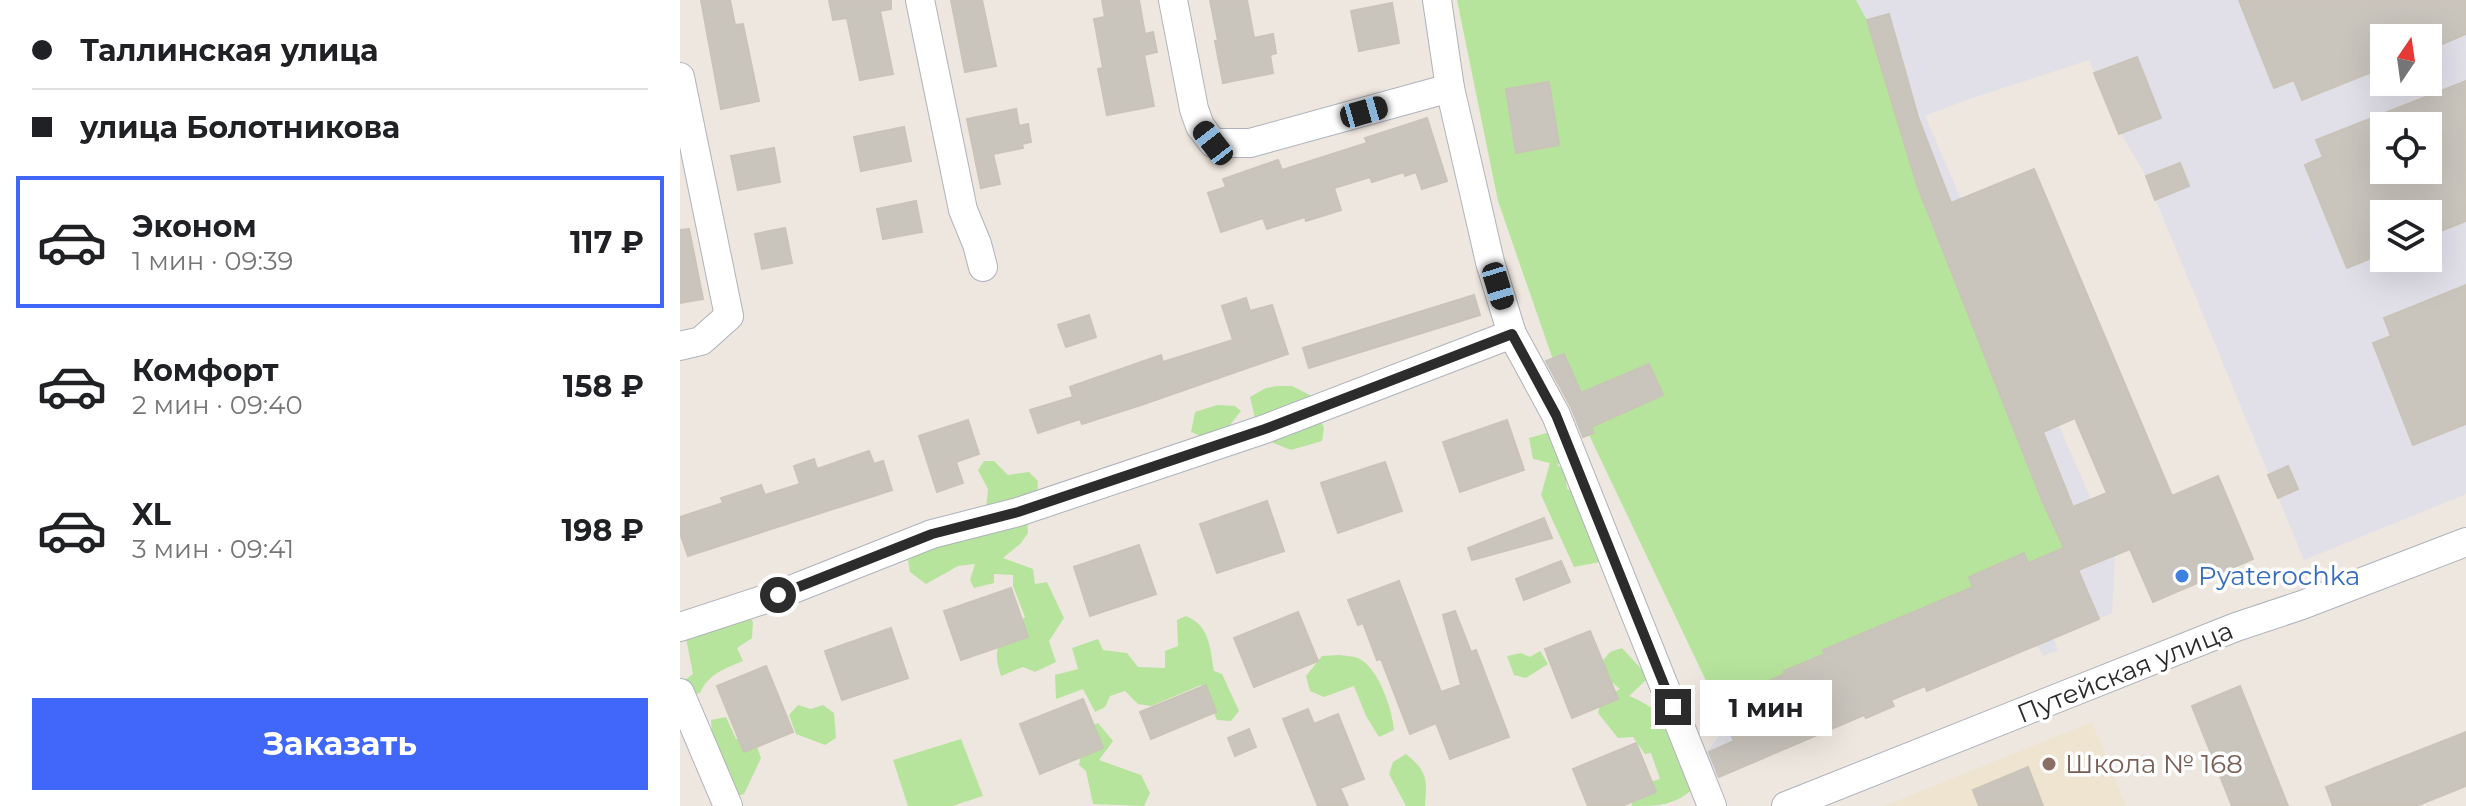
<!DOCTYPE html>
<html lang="ru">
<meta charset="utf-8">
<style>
body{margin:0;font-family:Montserrat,sans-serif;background:#f6f6f6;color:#202124;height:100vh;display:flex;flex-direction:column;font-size:30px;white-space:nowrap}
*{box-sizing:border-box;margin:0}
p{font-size:26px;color:#757577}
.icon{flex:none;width:44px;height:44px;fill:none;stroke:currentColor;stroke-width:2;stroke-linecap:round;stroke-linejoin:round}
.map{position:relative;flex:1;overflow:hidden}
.drawer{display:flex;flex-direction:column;background:#fff;width:680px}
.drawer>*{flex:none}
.banner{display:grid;align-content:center;height:176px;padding:0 32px;background:#fff}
.needle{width:52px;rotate:13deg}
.fabs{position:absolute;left:1690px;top:24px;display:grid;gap:16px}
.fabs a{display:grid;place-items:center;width:72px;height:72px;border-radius:0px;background:#fff;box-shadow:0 8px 32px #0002;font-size:40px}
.end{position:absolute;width:36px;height:36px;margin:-18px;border:10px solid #2c2c2c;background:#fff;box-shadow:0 0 0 4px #fff}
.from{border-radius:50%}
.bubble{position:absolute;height:56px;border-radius:0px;background:#fff;box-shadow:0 8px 32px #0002;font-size:26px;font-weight:700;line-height:56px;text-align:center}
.car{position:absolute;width:24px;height:48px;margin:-24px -12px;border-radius:10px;box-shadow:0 0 6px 2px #0007;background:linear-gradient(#222 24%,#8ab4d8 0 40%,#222 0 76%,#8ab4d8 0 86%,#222 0)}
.banner b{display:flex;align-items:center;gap:28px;height:76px;font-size:30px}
.banner b+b{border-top:2px solid #e0e0e0}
.banner i{width:20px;height:20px;background:#202124}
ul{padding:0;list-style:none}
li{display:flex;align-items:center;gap:24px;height:132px;margin:0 16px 12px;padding:0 16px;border:4px solid transparent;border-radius:0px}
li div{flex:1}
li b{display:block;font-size:30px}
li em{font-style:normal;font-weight:700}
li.current{border-color:#4067fa}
li>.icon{width:72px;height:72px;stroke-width:1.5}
.action{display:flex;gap:16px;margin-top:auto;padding:16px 32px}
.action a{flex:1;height:92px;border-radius:0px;background:#4067fa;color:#fff;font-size:32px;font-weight:700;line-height:92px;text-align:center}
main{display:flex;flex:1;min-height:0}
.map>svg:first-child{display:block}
.industrial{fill:#e1dfe7;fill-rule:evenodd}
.education{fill:#efe4cf}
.green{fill:#b6e49c}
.building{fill:#c9c5bd;stroke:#c9c3b8;stroke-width:2;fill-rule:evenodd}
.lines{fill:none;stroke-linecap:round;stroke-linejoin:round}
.minor-casing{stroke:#afb2bc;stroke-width:30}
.minor{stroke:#fff;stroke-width:28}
.route{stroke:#2c2c2c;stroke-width:10}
.shop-dot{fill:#3f7fe0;stroke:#fff;stroke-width:3}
.education-dot{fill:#8d6e63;stroke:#fff;stroke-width:3}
.labels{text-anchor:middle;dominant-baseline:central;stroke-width:7;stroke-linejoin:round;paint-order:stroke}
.shop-label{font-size:26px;fill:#366cbe;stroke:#fff;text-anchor:start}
.street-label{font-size:26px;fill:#2c2c2c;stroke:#fff}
.education-label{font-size:26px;fill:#785e54;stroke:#fff;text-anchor:start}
</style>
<main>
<section class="drawer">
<div class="banner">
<b><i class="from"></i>Таллинская улица</b>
<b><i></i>улица Болотникова</b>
</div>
<ul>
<li class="current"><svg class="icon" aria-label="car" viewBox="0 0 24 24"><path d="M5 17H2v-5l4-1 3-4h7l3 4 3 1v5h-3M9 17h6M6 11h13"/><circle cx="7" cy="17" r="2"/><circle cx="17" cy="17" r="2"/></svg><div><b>Эконом</b><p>1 мин · 09:39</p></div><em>117 ₽</em></li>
<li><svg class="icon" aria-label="car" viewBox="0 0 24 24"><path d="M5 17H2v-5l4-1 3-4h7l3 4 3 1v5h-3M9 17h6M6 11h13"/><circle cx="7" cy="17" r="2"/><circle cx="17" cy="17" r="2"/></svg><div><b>Комфорт</b><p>2 мин · 09:40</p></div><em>158 ₽</em></li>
<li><svg class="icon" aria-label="car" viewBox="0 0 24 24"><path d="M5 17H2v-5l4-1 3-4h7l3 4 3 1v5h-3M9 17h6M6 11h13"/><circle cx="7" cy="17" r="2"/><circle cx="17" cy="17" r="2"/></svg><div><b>XL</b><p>3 мин · 09:41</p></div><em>198 ₽</em></li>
</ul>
<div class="action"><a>Заказать</a></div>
</section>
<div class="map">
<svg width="1786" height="806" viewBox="0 0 1786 806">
<rect width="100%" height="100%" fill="#eee7df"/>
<path class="industrial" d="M1176,0H1786V494L1624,560L1466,176L1441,134H1439L1409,60L1286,100L1245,116L1435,555L1432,613L1373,638L1378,650L1363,656L1357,645L1247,691L1244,686L1211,700L1214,706L1186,718L1184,715L1035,778L1025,754L1047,726L1038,706L1066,694L1065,691L1105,674L1104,671L1143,650L1292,587L1289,577L1344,553L1362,500L1237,185L1187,20ZM1704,38H1748V82H1704ZM1704,126H1748V170H1704ZM1704,214H1748V258H1704Z"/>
<path class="education" d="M1412,722L1446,806H1204Z"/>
<g class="green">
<path d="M777,0H1176L1187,20L1237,185L1362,500L1384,548L1348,563L1343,554L1289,577L1293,587L1144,650L1146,656L1104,671L1105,674L1066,691V694L1038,706L872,357L818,201Z"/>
<path d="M597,386H612L630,395L644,428L642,441L611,450L593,443L592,435L575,418L570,397L586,388Z"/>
<path d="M537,405L555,406L561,411L549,426L525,438L511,432L515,412Z"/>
<path d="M867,433L879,435L883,460L877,465L885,470L887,489L898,491L920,562L894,567L861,495L870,463L853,459L849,438Z"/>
<path d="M304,461H314L328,475L349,472L358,481L357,496L347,515L348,533L341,543L323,558L353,569L355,584L367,582L384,618L369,641L376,662L355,672L343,667L321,676C310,644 322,638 345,617L333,586V575L314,574V583L294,588L290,580L295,564L278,566L246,584L230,572L228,560L306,508L308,489L298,470Z"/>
<path d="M68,615L73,622L72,638L57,648L63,661C46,668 28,674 20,693L6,696L1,683L13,674L6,638Z"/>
<path d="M506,616C530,626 530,648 534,671L542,674L559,711L551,721L537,720L521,685L471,706L458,704L445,691L430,696L425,707L415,712L403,689L376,699L375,675L398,669L392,648L418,639L423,650L447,653L458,667L485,668V651L498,646L497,620Z"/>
<path d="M942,648L967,675L966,680L949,696C975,706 1008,732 998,763L1013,771L1017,785C996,806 979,806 951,806L959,785L980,779L971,753L965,754L953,737L938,738L918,713L921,700L940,689L916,669L930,652Z"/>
<path d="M860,651L868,664L846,678L834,675L827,656L841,653L850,657Z"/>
<path d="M659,655C664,656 673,656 678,658C699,668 712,709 714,730L699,737L686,716L674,686L644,697L630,691L626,676L642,656Z"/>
<path d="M118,705L131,709L143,705L154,713L156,738L145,745L116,734L109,715Z"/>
<path d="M46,717L56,739L73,735L81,758L64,794L42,800L36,788L31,720Z"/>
<path d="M418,723L433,741L419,760L461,775L470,793L464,806L413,804L406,771L399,765L406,729Z"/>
<path d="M281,739L303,796L272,806H228L213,760Z"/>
<path d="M726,754C748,772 747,779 745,806H726L709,774L713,762Z"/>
</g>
<g class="building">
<path d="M21,0H50L55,25L63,24L79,101L41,109Z"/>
<path d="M149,0H211V9L200,11L213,74L180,80L167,18L153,20Z"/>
<path d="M271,0H302L316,66L285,72Z"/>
<path d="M422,0H459L465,34L473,32L477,52L464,55L474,106L427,115L418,69L423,68L414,19L425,17Z"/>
<path d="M530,0H567L574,38L593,34L596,53L590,55L593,73L543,83L535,41H538Z"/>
<path d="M1559,0H1786V34L1748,50V38H1704V67L1622,100L1614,80L1594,88Z"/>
<path d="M712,3L719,43L679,51L671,11Z"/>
<path d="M1209,14L1238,117L1271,203L1354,169L1492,496L1538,476L1573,559L1473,602L1450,549L1398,570L1419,619L1247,691L1245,686L1211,700L1214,706L1186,718L1184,715L1039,777L1029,752L1054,741L1038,706L1066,694L1065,691L1105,674L1104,671L1145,654L1143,650L1293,587L1289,577L1344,553L1348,563L1384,548L1362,500L1237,185L1187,20ZM1395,418L1427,493L1393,507L1363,432Z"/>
<path d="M1457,57L1481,118L1439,134L1414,73Z"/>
<path d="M1786,81V221L1748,236V214H1704V253L1667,268L1625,165L1643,157L1636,140ZM1704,126H1748V170H1704Z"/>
<path d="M869,82L879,145L836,153L826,89Z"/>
<path d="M336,109L339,126L348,124L351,142L342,144L343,148L313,154L320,184L301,188L287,119Z"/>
<path d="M747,118L767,181L742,189L736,172L725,176L724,172L692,182L690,177L654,188L661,210L626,221L625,217L587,229L583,218L541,232L528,193L546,187L543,179L598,160L602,170L687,143L685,138Z"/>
<path d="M224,127L231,161L181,171L174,137Z"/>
<path d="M94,148L100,182L58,190L51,156Z"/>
<path d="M1500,163L1509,186L1475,200L1466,176Z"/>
<path d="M236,201L242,232L203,239L197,209Z"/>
<path d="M105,228L112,263L82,269L75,234Z"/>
<path d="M9,229L23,299L0,303V230Z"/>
<path d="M1786,285V424L1733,445L1693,343L1711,336L1704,318Z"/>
<path d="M794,295L800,315L629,368L623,348Z"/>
<path d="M566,298L570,311L592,305L608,354L461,405L402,424L400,419L358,433L350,410L393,397L390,387L481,355L483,362L553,340L542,306Z"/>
<path d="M409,315L416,337L386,347L378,325Z"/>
<path d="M884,354L901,393L969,364L983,395L911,427L914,433L903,437L891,407L866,361Z"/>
<path d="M288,420L299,454L276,462L283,483L257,492L239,436Z"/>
<path d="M827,420L844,470L780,492L763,442Z"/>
<path d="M189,451L194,464L203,461L212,490L8,556L0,533V517L43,503L41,498L81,485L85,495L120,484L114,466L134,459L137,469Z"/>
<path d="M705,462L722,511L658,533L641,483Z"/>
<path d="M1608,466L1618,489L1598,498L1588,475Z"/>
<path d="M587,501L604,551L537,573L520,524Z"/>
<path d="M864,518L872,538L792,560L788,548Z"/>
<path d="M459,545L476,594L410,616L394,567Z"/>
<path d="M881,561L890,582L844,600L836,579Z"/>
<path d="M719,581L761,692L781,685L763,615L775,611L791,652L796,650L829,737L770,759L756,723L730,734L701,659L697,660L683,623L678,625L668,600Z"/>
<path d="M331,588L348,637L281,660L264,611Z"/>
<path d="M618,612L638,661L574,687L554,638Z"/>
<path d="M211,628L228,678L162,700L145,651Z"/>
<path d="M910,631L938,699L892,718L865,649Z"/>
<path d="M86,666L113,732L64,752L37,686Z"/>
<path d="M526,685L536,712L471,739L460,712Z"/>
<path d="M1560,686L1608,806H1552L1512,706Z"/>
<path d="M403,699L423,748L360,774L340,724Z"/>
<path d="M628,709L634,724L658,714L684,779L660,788L668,806H638L603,719Z"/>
<path d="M569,729L576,747L555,756L548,738Z"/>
<path d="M1786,732V786L1736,806H1653L1646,787Z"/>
<path d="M956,743L976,792L942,806H908L893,769Z"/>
<path d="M1348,767L1363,806H1299L1293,790Z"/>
</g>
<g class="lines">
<defs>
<g id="minor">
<path d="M240,0L283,210L297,244L303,267"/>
<path d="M493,0L514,109L520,126L533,143H570L770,88"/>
<path d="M757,0L770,88L810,262L832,334L876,415L1032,806"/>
<path d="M0,77L49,316L21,341L0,346"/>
<path d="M0,627L98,595L252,534L338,512L585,429L832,334"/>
<path d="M0,693L48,806"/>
<path d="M1106,806L1556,627L1622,605L1786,542"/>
</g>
</defs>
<use href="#minor" class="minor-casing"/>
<use href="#minor" class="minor"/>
</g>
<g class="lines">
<path class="route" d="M98,595L252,534L338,512L585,429L832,334L876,415L993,707"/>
</g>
<circle class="shop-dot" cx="1502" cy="576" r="8"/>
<circle class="education-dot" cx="1369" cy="764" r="8"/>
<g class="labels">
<g class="shop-label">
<text x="1518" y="576">Pyaterochka</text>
</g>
<g class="street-label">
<text transform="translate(1445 672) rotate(-22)">Путейская улица</text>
</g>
<g class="education-label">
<text x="1385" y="764">Школа № 168</text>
</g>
</g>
</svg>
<div class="fabs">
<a><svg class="needle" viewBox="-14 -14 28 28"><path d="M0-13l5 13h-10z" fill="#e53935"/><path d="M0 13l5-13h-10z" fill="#757577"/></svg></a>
<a><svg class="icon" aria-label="locate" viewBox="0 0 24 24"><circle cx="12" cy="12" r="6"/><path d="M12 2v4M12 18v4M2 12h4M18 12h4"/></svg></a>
<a><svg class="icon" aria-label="layers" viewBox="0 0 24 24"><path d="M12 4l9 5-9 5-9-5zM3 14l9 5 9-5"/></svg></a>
</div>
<i class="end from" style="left:98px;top:595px"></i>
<i class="end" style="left:993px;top:707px"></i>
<div class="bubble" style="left:1020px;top:680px;width:132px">1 мин</div>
<i class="car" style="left:684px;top:112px;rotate:74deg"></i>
<i class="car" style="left:533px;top:143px;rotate:322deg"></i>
<i class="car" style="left:818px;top:286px;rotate:163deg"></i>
</div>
</main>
